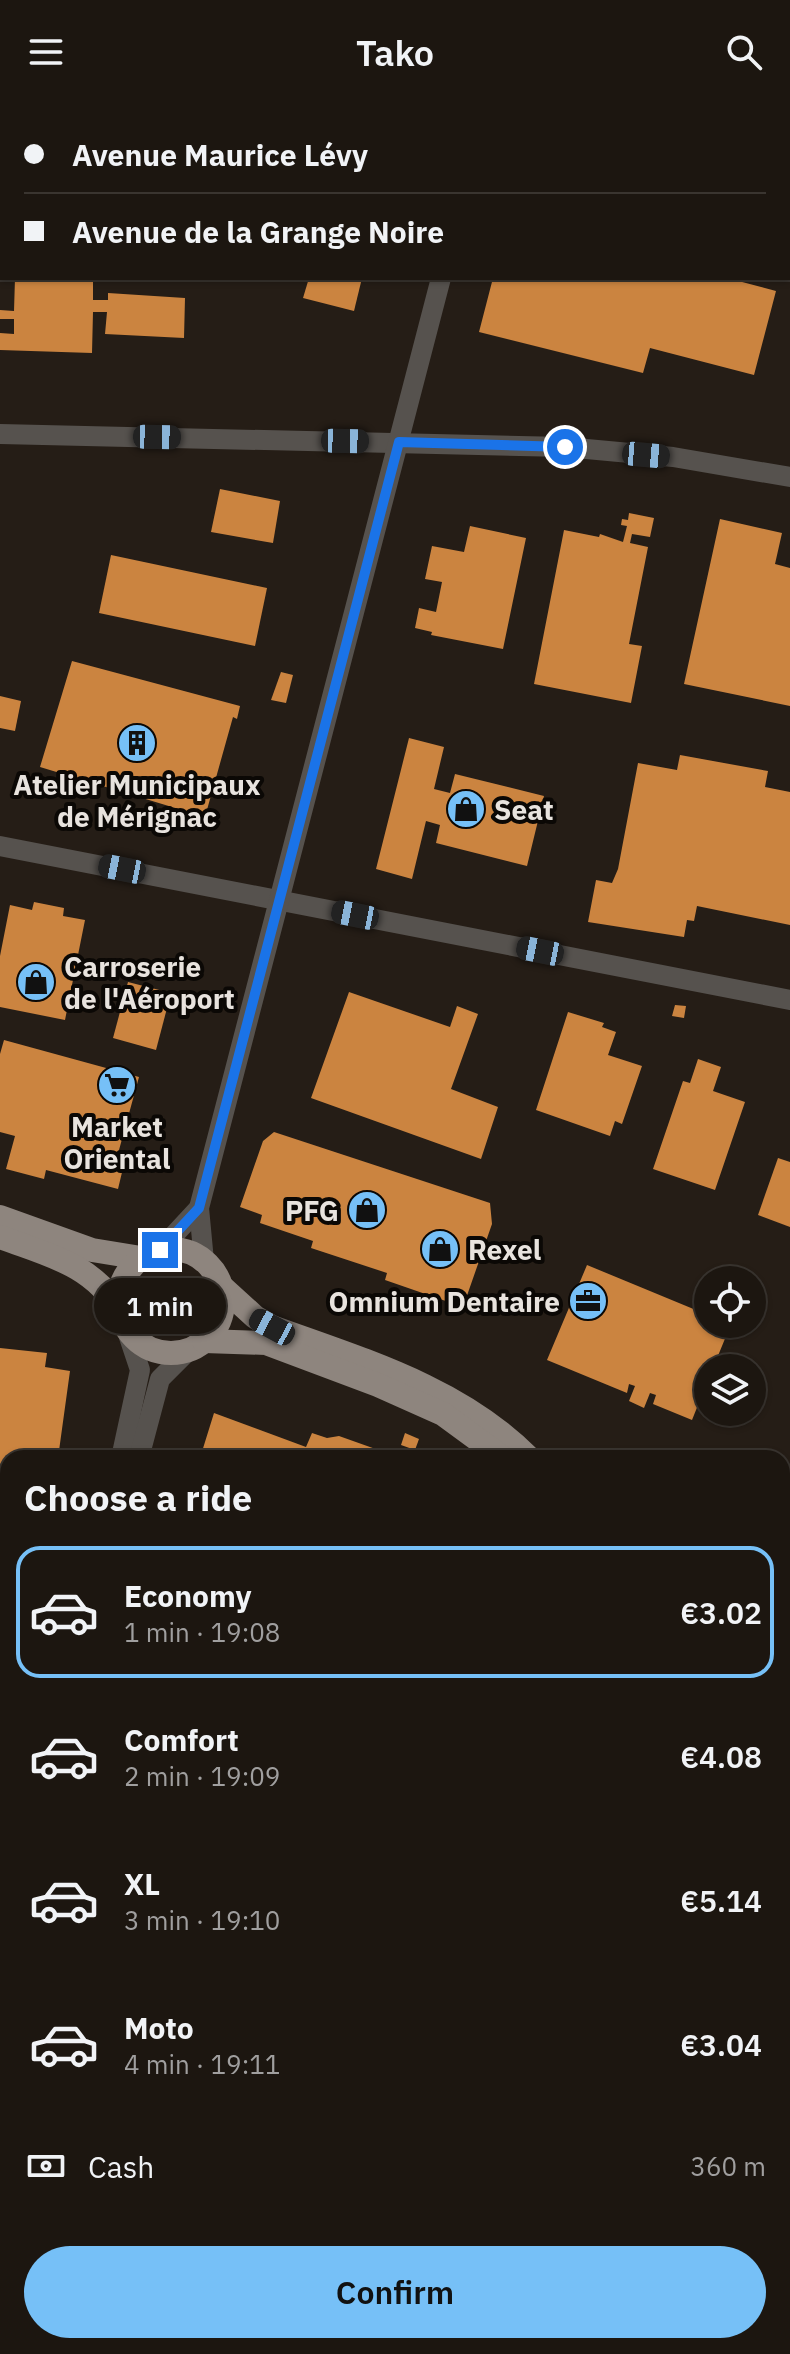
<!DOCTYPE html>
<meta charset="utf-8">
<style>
body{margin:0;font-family:"IBM Plex Sans",sans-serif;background:#29231e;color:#f1f3f6;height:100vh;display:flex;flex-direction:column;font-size:30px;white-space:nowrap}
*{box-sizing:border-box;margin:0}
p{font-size:26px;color:#a09f9f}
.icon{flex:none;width:44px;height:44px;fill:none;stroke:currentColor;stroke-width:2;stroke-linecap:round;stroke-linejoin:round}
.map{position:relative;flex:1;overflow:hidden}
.drawer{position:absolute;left:0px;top:1346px;width:790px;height:904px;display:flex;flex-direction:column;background:#1c1610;border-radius:24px 24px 0 0;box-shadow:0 2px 6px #0004,0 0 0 2px #3a3530}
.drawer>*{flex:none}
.top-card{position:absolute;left:0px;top:0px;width:790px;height:176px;box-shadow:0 2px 6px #0004,0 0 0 2px #3a3530;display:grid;align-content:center;height:176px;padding:0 24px;background:#1c1610}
.controls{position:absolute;left:694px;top:1162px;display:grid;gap:16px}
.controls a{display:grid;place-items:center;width:72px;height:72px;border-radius:50%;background:#1c1610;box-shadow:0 2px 6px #0004,0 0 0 2px #3a3530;font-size:40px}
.end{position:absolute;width:36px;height:36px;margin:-18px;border:10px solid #1a73e8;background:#fff;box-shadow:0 0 0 4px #fff}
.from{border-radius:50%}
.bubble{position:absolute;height:56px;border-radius:28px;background:#1c1610;box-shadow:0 2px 6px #0004,0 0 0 2px #3a3530;font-size:26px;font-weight:600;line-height:56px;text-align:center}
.car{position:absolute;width:24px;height:48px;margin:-24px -12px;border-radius:10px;box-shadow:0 0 6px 2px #0007;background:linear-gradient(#222 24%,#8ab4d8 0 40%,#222 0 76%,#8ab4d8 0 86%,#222 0)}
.top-card b{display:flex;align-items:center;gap:28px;height:76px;font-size:30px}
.top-card b+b{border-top:2px solid #3a3530}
.top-card i{width:20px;height:20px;background:#f1f3f6}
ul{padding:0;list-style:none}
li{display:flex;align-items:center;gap:24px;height:132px;margin:0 16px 12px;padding:0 8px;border:4px solid transparent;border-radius:24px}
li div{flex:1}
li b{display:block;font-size:30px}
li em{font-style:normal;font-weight:600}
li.on{border-color:#76c0f7}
li>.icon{width:72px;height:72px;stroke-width:1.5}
h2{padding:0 24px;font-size:36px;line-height:96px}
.pay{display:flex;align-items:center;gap:20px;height:88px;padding:0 24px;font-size:30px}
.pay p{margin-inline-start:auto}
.primary-button{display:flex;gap:16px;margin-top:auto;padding:16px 24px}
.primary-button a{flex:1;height:92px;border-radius:48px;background:#76c0f7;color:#111;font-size:32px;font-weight:600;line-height:92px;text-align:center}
header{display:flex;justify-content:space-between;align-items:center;height:104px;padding:0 24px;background:#1c1610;font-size:36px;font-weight:600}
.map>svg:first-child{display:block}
.forest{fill:url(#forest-crowns)}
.building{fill:#cb8440}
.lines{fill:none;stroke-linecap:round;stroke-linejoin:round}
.minor{stroke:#56524e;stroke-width:20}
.major{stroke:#8e857e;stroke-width:24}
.route{stroke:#1a73e8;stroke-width:10}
.labels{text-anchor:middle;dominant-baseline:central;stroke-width:8;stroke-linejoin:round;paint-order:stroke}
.poi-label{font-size:28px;font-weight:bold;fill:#e8e3de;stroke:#0b0805;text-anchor:start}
</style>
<header><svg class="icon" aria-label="menu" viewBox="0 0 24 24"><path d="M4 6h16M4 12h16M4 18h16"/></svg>Tako<svg class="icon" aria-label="search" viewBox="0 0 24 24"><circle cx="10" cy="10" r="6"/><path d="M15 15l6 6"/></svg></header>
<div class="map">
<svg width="790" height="2250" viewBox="0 0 790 2250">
<defs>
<pattern id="forest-crowns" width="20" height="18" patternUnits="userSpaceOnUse" patternTransform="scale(2)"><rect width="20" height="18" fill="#7a470d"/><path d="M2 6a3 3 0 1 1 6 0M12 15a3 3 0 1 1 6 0" fill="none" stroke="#8d6130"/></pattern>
</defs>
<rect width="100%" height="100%" fill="#251d16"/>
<path class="forest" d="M0,1536L8,1537V1610L0,1621Z"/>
<g class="building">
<path d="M15,174H93V196H108V189L185,194L184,234L105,230L107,208H93L92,249L0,246V229L14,230V215H0V206L14,207Z"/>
<path d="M309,174H362L354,207L303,194Z"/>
<path d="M493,174H727L776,187L754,271L650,244L643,269L479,228Z"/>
<path d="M220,385L280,397L273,439L211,428Z"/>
<path d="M629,409L654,414L650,433L632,430L630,439L648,443L629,540L642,542L631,599L534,580L564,426L599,433L600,430L623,438L627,422L621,421L622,415L628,416Z"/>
<path d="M720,415L782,429L775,460L790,464V602L684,580Z"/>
<path d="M470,422L526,434L503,545L431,531L432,528L415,524L419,504L436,508L442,478L425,475L432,442L464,448Z"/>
<path d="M111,451L267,484L255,542L99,509Z"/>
<path d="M72,557L240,602L237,615L233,613L205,713L40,663Z"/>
<path d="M281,568L293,571L286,599L271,596Z"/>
<path d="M0,592L21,597L15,627L0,624Z"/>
<path d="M409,634L444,643L434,685L450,689L455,670L544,692L527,762L436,739L440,721L426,717L412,775L376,765Z"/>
<path d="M680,651L768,667L765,683L790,688V821L697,802L694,817L687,816L684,833L588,818L596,776L612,779L618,765L638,659L677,666Z"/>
<path d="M34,798L64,804L63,812L85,816L65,916L0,903V852L10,801L32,806Z"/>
<path d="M128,878L171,889L156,946L113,934Z"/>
<path d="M349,888L450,923L457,902L478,910L451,985L498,1003L481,1055L311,994Z"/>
<path d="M675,901L686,902L684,914L672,912Z"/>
<path d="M568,908L604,919L602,923L616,928L608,951L642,962L622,1020L615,1017L610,1032L536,1006Z"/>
<path d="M4,936L139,973L116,1057L124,1060L118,1085L46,1066L44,1075L6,1065L15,1032L0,1028V950Z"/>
<path d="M698,955L721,963L713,987L745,998L715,1086L653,1065L683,977L690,979Z"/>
<path d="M274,1028L490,1099L492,1120L463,1203L385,1176L387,1169L311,1144L313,1137L260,1119L262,1111L240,1103L263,1037Z"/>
<path d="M778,1054L790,1058V1123L758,1111Z"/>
<path d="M587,1161L708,1211V1220H731L713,1264H708V1276L692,1316L653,1300L656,1291L650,1289L644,1304L629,1297L635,1282L629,1280L627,1289L547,1256Z"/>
<path d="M0,1244L47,1249L45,1263L70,1267L58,1354H8V1504L0,1503Z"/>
<path d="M214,1309L306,1343L312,1329L327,1334L339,1332L384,1348L382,1354H200Z"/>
<path d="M405,1329L419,1335L415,1346L401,1341Z"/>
<path d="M782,1564L790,1569V1606L782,1601Z"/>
<path d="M790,1663V1732L782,1725V1672Z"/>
<path d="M0,1839L8,1842V1879L0,1876Z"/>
<path d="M0,2051L8,2054V2111L0,2107Z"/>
<path d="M790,2130V2186L785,2200L790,2202V2214L782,2211L785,2146L782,2142Z"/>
<path d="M380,2242H391L413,2250H377Z"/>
<path d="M665,2242H694L691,2250Z"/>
<path d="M750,2242H769L766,2250H747Z"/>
</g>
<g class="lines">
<g class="minor">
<path d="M486,2V0"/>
<path d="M0,330L565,343L673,353L790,373"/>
<path d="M0,742L790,896"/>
<path d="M160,1146L199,1104"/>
<path d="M204,1157L199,1104L441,174"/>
<path d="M121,1354L140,1266L126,1224"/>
<path d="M139,1354L160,1275L190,1245"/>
<path d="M782,1418L790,1412"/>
<path d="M782,1436L790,1444"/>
<path d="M0,1670L8,1660"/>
<path d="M0,1699L8,1689"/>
<path d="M597,2242L619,2250"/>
<path d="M325,2250L328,2242"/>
<path d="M472,2250L475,2242"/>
</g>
<g class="major">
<path d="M0,1113L92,1146L141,1154"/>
<path d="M0,1133C48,1151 93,1160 120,1207"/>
<circle cx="171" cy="1197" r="52"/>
<path d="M221,1182L255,1213L272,1223C363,1256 460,1284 529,1354"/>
<path d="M204,1237L266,1239L378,1281L443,1310L503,1354"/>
<path d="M782,1909L790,1918"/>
</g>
</g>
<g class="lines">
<path class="route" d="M160,1146L199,1104L399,338L565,343"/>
</g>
<defs>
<symbol id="building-disc" viewBox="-11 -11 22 22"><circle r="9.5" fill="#76c0f7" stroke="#0b0805"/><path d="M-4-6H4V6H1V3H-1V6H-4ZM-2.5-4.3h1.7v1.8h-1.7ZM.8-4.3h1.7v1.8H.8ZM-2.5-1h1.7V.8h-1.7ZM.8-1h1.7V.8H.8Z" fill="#111"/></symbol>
<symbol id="shop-disc" viewBox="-11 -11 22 22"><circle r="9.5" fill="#76c0f7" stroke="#0b0805"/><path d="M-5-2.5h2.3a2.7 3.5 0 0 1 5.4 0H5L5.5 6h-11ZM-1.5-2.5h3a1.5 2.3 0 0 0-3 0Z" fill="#111"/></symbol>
<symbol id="supermarket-disc" viewBox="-11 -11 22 22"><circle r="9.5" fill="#76c0f7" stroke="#0b0805"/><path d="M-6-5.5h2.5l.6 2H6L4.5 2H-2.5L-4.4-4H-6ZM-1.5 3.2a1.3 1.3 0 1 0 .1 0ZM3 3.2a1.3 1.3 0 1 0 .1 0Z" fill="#111"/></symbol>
<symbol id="office-disc" viewBox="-11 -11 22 22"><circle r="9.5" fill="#76c0f7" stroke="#0b0805"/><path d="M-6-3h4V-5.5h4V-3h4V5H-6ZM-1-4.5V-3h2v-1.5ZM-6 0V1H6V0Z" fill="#111"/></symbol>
</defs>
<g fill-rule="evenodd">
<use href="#building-disc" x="115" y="617" width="44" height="44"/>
<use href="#shop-disc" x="444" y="683" width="44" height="44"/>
<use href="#shop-disc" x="14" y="856" width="44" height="44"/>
<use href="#supermarket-disc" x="95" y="959" width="44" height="44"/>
<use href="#shop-disc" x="345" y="1084" width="44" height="44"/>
<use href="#shop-disc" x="418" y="1123" width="44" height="44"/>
<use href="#office-disc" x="566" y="1175" width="44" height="44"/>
</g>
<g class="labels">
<g class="poi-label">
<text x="137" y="680" text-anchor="middle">Atelier Municipaux<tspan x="137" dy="32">de Mérignac</tspan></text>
<text x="494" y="705">Seat</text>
<text x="64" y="862">Carroserie<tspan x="64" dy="32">de l'Aéroport</tspan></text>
<text x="117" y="1022" text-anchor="middle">Market<tspan x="117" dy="32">Oriental</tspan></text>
<text x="339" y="1106" text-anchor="end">PFG</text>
<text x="468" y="1145">Rexel</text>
<text x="560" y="1197" text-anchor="end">Omnium Dentaire</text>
</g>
</g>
</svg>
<div class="controls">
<a><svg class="icon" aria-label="locate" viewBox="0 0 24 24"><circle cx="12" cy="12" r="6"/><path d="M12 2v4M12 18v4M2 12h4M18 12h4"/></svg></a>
<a><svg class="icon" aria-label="layers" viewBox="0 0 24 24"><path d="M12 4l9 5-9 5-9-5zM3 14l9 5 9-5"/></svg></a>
</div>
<i class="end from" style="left:565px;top:343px"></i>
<i class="end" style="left:160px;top:1146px"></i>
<div class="bubble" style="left:94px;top:1174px;width:132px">1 min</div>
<i class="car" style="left:157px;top:333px;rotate:91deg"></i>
<i class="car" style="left:345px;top:337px;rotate:91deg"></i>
<i class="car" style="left:646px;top:351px;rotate:95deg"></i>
<i class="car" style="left:122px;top:765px;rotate:281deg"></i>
<i class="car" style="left:355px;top:811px;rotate:281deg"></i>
<i class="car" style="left:540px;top:847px;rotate:281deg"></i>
<i class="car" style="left:272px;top:1223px;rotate:298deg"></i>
<div class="top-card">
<b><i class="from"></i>Avenue Maurice Lévy</b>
<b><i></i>Avenue de la Grange Noire</b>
</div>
<section class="drawer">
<h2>Choose a ride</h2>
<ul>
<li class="on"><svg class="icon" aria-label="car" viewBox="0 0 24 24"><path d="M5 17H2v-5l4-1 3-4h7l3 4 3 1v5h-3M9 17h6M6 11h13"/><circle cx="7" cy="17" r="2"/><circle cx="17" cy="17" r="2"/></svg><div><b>Economy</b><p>1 min · 19:08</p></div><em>€3.02</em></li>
<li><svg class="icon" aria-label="car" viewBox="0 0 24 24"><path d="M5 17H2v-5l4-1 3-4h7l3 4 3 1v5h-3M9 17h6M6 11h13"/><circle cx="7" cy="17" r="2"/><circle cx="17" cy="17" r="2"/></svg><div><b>Comfort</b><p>2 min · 19:09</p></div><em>€4.08</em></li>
<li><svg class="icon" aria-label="car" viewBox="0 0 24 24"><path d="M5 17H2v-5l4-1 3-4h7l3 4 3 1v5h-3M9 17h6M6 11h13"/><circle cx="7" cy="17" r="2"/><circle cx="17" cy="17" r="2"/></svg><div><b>XL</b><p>3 min · 19:10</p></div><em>€5.14</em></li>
<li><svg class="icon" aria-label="car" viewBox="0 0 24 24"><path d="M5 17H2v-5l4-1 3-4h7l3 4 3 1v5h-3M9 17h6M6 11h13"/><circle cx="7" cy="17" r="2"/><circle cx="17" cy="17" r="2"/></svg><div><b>Moto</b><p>4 min · 19:11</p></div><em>€3.04</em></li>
</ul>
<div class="pay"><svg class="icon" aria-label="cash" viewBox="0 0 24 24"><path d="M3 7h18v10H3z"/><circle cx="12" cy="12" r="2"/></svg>Cash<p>360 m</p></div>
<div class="primary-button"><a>Confirm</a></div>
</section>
</div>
